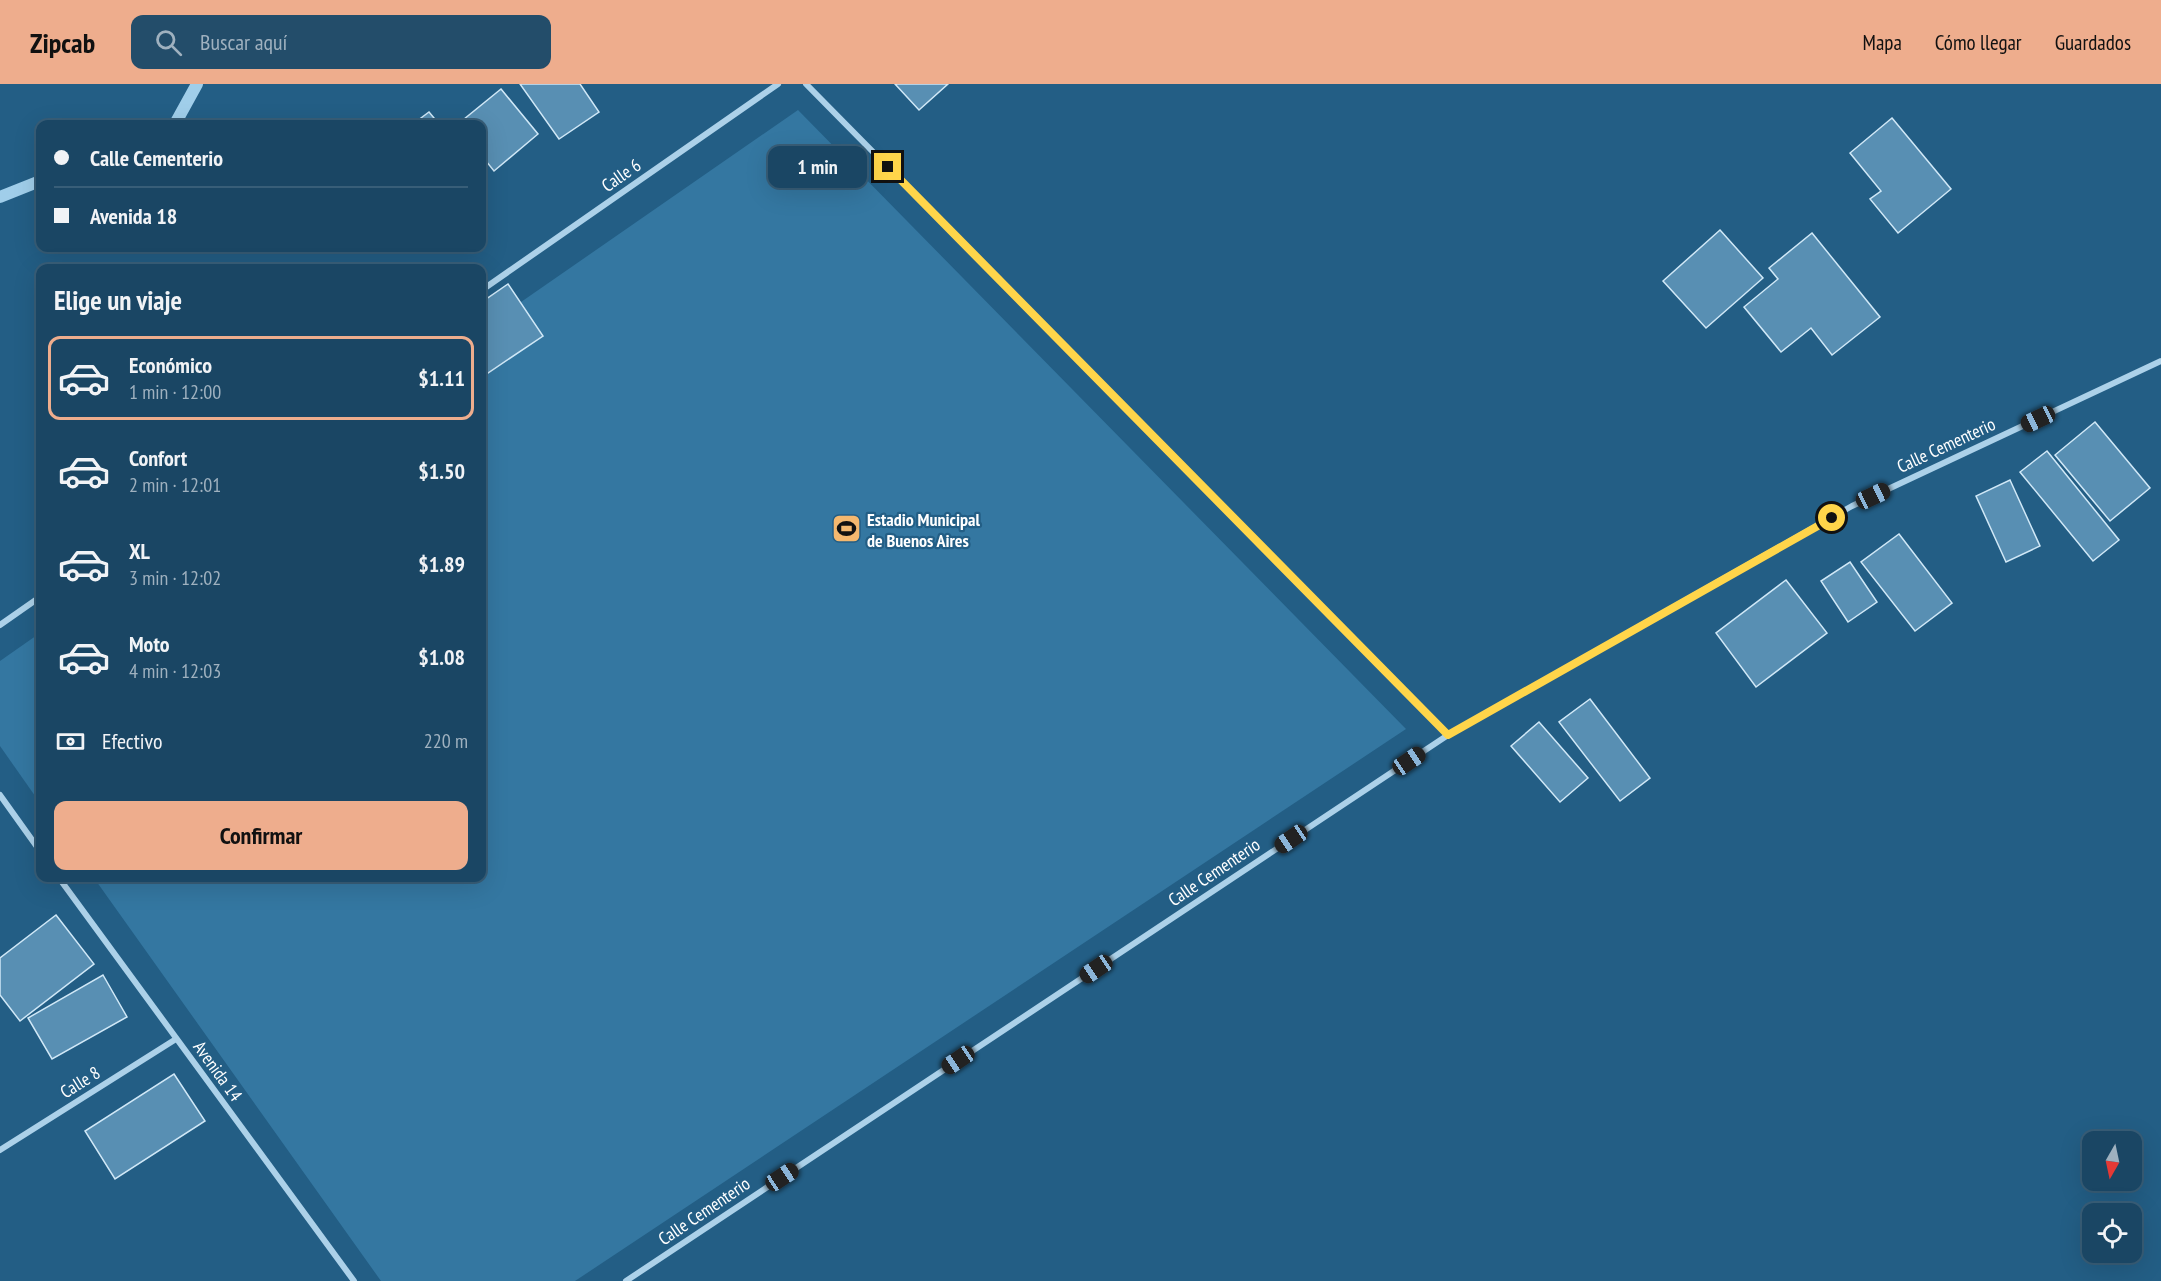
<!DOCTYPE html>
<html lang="es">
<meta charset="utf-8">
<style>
body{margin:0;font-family:"PT Sans Narrow",sans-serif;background:#234d6a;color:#f1f3f6;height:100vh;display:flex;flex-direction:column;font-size:22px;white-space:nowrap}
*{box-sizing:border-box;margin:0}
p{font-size:20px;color:#9fb1bf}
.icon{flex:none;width:33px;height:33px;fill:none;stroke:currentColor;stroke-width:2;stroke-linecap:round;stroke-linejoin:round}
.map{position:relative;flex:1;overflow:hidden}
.sheet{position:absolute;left:36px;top:180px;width:450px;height:618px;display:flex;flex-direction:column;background:#1a4664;border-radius:12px;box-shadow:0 6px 24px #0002,0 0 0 2px #385e78}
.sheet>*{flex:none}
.banner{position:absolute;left:36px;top:36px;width:450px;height:132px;border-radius:12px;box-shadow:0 6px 24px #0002,0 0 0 2px #385e78;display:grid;align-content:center;height:132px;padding:0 18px;background:#1a4664}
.needle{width:39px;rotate:189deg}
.fabs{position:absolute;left:2082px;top:1047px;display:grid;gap:12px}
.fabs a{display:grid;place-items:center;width:60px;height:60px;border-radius:12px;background:#1a4664;box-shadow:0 6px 24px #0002,0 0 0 2px #385e78;font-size:30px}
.end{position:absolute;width:27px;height:27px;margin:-14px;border:8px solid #ffd54a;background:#111;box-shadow:0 0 0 3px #111}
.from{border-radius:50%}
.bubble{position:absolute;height:42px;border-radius:12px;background:#1a4664;box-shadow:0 6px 24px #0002,0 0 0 2px #385e78;font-size:20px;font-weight:700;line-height:42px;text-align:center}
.car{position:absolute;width:18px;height:36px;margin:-18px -9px;border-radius:8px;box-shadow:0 0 4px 2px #0007;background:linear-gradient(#222 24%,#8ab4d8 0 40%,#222 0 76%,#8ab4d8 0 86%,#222 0)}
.banner b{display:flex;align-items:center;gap:21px;height:57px;font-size:22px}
.banner b+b{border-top:2px solid #385e78}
.banner i{width:15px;height:15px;background:#f1f3f6}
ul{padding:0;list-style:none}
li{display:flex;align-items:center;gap:18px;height:84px;margin:0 12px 9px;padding:0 6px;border:3px solid transparent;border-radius:12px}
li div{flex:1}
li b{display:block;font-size:22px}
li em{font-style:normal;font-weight:700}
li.selected{border-color:#eead8d}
li>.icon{width:54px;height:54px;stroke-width:1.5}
h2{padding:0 18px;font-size:27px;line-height:72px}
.pay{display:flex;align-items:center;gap:15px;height:66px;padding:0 18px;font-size:22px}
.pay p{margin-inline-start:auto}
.action{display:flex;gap:12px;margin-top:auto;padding:12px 18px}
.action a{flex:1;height:69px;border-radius:12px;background:#eead8d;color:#111;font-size:24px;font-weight:700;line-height:69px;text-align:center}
header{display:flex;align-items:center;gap:36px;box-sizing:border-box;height:84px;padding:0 30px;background:#eead8d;color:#111}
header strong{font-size:28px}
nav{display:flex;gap:33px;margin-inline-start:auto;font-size:21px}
.search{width:420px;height:54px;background:#234d6a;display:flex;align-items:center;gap:15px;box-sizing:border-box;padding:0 21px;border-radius:12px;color:#9fb1bf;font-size:22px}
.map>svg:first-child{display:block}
.pitch{fill:#3477a1}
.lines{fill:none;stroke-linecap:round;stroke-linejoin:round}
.stream{stroke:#a0ceea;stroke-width:12}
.building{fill:#588fb3;stroke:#d0e8f7;stroke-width:1.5}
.minor{stroke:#acd1e9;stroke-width:6}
.route{stroke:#ffd54a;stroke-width:8}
.labels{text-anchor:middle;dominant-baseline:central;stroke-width:4.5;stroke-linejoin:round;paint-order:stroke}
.street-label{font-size:18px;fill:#fff;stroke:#235e85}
.poi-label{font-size:18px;font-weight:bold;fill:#fff;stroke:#235e85;text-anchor:start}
</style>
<header>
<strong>Zipcab</strong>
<div class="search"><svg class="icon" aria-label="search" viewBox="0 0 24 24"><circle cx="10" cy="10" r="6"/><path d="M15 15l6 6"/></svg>Buscar aquí</div>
<nav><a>Mapa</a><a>Cómo llegar</a><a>Guardados</a></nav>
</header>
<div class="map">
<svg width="2161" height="1197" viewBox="0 0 2161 1197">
<rect width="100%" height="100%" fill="#235e85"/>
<g class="pitch">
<path d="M798,26L1406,645L575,1197H381L94,794H482V245Z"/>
<path d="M40,549V719L0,662V577Z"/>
</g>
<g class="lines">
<g class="stream">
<path d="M175,40L197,0"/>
<path d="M0,113L40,97"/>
</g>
</g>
<g class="building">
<path d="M520,0H580L599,28L559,55Z"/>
<path d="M895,0H948L919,26Z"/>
<path d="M501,5L538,50L494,87L482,72V40H458Z"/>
<path d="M429,28L439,40H413Z"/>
<path d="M1892,34L1951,105L1898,149L1870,115L1881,107L1850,69Z"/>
<path d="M1720,146L1763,194L1706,244L1663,197Z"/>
<path d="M1812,149L1880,233L1832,271L1811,244L1781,268L1744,223L1778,195L1769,184Z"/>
<path d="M508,200L543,252L482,293V218Z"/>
<path d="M2095,338L2150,404L2110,437L2055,371Z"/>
<path d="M2047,367L2119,456L2093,477L2020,388Z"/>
<path d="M2010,396L2040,462L2006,478L1976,412Z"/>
<path d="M1899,450L1952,519L1915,547L1861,478Z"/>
<path d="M1850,478L1877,518L1848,538L1821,497Z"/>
<path d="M1786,496L1827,549L1756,603L1716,549Z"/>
<path d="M1590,615L1650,694L1620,717L1559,638Z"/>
<path d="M1539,638L1588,694L1560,718L1511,662Z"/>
<path d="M56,831L94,880L20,937L0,911V874Z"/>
<path d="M103,891L127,933L52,975L28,934Z"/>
<path d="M174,990L205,1037L115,1095L85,1047Z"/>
</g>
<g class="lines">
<g class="minor">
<path d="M806,0L1448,651"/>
<path d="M482,206L778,0"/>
<path d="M0,541L40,513"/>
<path d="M0,711L40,767"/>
<path d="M59,794L354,1197"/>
<path d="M0,1066L176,955"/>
<path d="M626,1197L1448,651L1852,422L2161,277"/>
</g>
</g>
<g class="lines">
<path class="route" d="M888,83L1448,651L1832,434"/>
</g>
<defs>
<symbol id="stadium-square" viewBox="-11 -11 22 22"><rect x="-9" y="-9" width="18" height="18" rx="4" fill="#f4b86f" stroke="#235e85"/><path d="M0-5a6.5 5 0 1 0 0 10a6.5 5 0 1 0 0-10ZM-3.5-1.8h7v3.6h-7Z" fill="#111"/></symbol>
</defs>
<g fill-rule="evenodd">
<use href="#stadium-square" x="830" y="428" width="33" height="33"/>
</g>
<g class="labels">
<g class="street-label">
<text transform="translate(621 91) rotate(-35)">Calle 6</text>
<text transform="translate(1946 361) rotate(-25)">Calle Cementerio</text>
<text transform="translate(1214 788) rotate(-34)">Calle Cementerio</text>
<text transform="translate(218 987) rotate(54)">Avenida 14</text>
<text transform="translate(80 998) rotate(-32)">Calle 8</text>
<text transform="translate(704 1127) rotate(-34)">Calle Cementerio</text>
</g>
<g class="poi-label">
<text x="867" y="435">Estadio Municipal<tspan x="867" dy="21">de Buenos Aires</tspan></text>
</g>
</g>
</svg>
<div class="fabs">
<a><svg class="needle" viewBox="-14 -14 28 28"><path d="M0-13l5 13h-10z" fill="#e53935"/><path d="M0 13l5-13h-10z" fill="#9fb1bf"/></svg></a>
<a><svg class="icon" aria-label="locate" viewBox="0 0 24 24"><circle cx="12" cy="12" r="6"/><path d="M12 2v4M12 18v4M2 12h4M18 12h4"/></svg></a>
</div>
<i class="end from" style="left:1832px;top:434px"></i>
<i class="end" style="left:888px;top:83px"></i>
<div class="bubble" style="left:768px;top:62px;width:99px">1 min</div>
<i class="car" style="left:2038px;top:335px;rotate:245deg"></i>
<i class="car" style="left:1873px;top:412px;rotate:65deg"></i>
<i class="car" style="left:1409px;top:677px;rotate:56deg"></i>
<i class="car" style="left:1291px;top:755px;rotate:236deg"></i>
<i class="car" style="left:1096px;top:885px;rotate:236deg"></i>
<i class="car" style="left:958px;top:976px;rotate:236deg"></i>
<i class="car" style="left:782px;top:1093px;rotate:57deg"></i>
<div class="banner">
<b><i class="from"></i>Calle Cementerio</b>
<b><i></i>Avenida 18</b>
</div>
<section class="sheet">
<h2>Elige un viaje</h2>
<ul>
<li class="selected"><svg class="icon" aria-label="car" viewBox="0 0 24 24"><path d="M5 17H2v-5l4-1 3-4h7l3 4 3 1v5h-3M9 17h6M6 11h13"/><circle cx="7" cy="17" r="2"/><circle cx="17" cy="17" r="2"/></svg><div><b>Económico</b><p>1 min · 12:00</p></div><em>$1.11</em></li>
<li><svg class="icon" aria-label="car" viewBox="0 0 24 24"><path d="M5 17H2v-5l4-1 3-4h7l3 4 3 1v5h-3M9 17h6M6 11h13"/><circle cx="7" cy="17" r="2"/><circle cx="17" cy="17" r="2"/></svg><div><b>Confort</b><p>2 min · 12:01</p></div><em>$1.50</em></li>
<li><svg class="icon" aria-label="car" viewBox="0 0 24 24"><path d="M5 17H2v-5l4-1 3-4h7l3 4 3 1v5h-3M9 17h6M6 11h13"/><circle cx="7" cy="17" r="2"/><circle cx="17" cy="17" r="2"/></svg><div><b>XL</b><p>3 min · 12:02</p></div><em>$1.89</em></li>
<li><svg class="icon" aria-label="car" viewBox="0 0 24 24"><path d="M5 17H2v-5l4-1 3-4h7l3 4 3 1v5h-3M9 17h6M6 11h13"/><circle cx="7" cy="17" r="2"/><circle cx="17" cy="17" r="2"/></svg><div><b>Moto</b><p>4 min · 12:03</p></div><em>$1.08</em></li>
</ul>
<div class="pay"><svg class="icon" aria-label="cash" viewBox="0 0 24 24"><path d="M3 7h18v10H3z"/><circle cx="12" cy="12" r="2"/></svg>Efectivo<p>220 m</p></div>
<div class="action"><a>Confirmar</a></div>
</section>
</div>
